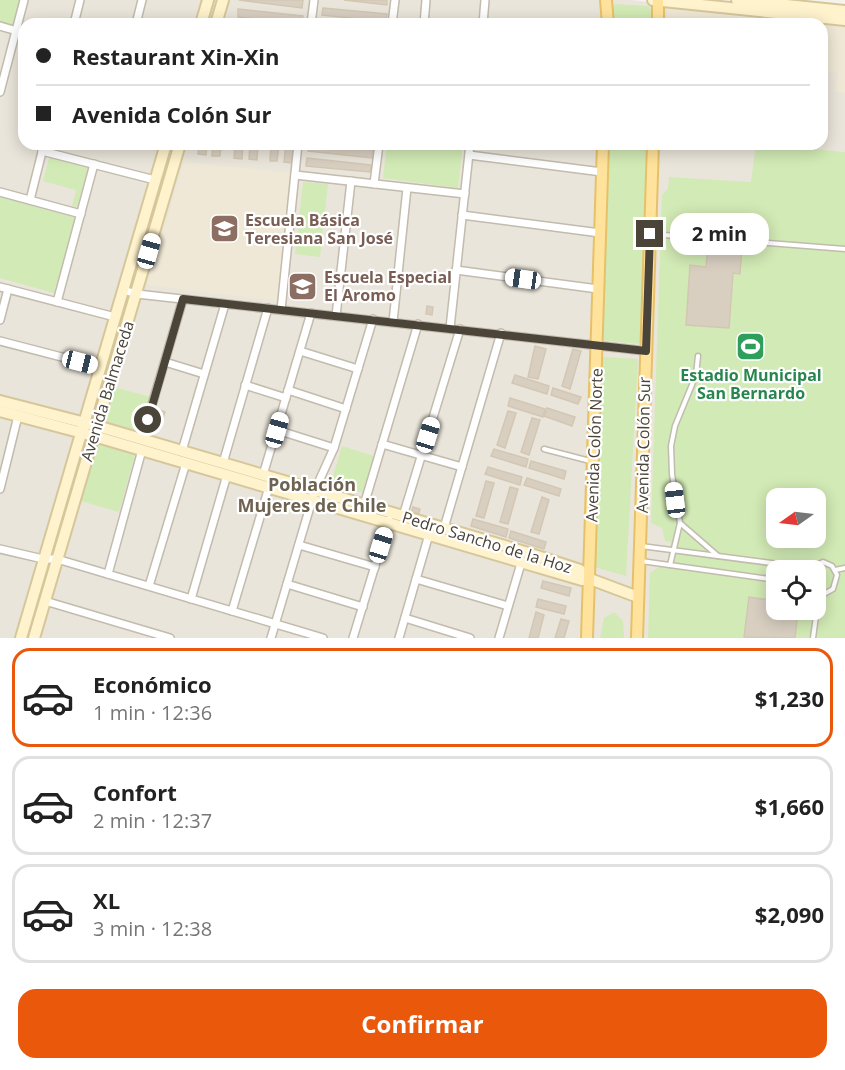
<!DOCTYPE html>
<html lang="es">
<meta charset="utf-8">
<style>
body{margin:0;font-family:"Open Sans",sans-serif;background:#f6f6f6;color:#222;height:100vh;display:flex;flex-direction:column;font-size:22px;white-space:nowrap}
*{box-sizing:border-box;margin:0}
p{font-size:20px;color:#767676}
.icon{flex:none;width:33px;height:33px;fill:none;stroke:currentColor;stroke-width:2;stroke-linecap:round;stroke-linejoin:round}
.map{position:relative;height:638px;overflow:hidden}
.panel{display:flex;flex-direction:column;background:#fff;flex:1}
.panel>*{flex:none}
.banner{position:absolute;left:18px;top:18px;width:810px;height:132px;border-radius:18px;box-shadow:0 3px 15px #0003;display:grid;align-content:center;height:132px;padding:0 18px;background:#fff}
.needle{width:39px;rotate:256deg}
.buttons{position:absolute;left:766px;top:488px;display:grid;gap:12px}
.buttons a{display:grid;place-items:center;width:60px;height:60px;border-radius:12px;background:#fff;box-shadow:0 3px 15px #0003;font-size:30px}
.end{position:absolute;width:27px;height:27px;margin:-14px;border:8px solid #4b4439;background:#fff;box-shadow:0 0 0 3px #fff}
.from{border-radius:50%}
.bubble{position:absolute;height:42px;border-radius:18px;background:#fff;box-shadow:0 3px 15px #0003;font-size:20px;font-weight:700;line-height:42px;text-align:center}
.car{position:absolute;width:18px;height:36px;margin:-18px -9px;border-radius:8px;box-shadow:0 0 4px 2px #0007;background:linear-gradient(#fff 24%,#345 0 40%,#fff 0 76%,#345 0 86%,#fff 0)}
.banner b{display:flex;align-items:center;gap:21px;height:57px;font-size:22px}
.banner b+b{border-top:2px solid #e0e0e0}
.banner i{width:15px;height:15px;background:#222}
ul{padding:10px 0 0;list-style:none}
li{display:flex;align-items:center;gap:18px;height:99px;margin:0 12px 9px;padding:0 6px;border:3px solid #e0e0e0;border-radius:18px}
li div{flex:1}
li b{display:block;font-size:22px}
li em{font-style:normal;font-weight:700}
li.current{border-color:#ea580c}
li>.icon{width:54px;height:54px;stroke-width:1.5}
.cta{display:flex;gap:12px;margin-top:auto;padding:12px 18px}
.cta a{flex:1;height:69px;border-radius:18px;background:#ea580c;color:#fff;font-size:24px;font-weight:700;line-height:69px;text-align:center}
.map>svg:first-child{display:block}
.residential{fill:#eae5da;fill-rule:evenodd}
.education{fill:#efe8d6}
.green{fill:#d2eab5;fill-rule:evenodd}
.building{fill:#d8cfc1;stroke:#d3c7b4;stroke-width:1.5}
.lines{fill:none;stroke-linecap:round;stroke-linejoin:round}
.lane-casing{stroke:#c2bbae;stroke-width:7}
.street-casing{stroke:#c2bbae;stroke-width:10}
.secondary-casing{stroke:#d6c79b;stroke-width:14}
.primary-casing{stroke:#e6c16a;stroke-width:14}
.lane{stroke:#fff;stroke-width:4}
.street{stroke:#fff;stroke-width:7}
.secondary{stroke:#fff3cd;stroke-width:10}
.primary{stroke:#ffe39c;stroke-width:10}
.route{stroke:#4b4439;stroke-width:8}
.labels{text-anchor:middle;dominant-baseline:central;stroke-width:4.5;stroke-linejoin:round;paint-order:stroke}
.education-label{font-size:16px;font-weight:bold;fill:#785e54;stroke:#fff;text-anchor:start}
.leisure-label{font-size:16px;font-weight:bold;fill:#27864d;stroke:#fff}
.street-label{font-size:16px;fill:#4b4439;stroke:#fff}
.neighbourhood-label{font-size:18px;font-weight:bold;fill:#6e6250;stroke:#fff}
</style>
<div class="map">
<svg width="845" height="638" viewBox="0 0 845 638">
<rect width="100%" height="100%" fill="#f6f3ec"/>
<path class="residential" d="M0,0H631L845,25V638H0ZM24,24H822V144H24ZM777,498H816V537H777ZM777,570H816V609H777Z"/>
<g class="education">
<path d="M667,4L845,25V93L835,92L837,73L822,71V24H667Z"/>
<path d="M184,162L290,173L277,301L147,285Z"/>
</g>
<g class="green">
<path d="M0,0H21L14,25L0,22Z"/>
<path d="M615,4L648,6L652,11V24H611L612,9Z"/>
<path d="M387,144H463L458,188L383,178Z"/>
<path d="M607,144H648L641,341L638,344L602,340Z"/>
<path d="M756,144L845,152V638H648L650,573L660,566L666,567L671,542L665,541L662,528L651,523L662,195L668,189L669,177L751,182ZM777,498H816V537H777ZM777,570H816V609H777Z"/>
<path d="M50,155L89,166L77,207L72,206L76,190L43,181Z"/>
<path d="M303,182L328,184L320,257L295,254Z"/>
<path d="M0,197L76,218L54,293L0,278Z"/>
<path d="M603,357L638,359L626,576L591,566Z"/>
<path d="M114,387L150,397L139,434L105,424Z"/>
<path d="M97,444L135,455L119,512L81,501Z"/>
<path d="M342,446L374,456L363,493L331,483Z"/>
<path d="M614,612L623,621L624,638H600L604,618Z"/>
</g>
<g class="building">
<path d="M239,0H303L302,8Z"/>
<path d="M344,0H387V5Z"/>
<path d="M323,8L387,14L386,22L322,15Z"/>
<path d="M238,9L303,16L302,24L238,17Z"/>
<path d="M199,144H207L206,155L198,154Z"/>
<path d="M213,144H221L220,156H212Z"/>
<path d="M235,144H243L242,159L234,158Z"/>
<path d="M250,144H258L257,160L249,159Z"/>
<path d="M271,144H279L277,161H270Z"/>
<path d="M286,144H294L292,163L284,162Z"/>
<path d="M309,144L373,150L372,158L308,151Z"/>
<path d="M307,158L371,165L370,172L306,166Z"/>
<path d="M708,244L742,246L740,274L733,273L729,328L686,325L690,265L706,267Z"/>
<path d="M427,306L433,307L432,315L426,314Z"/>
<path d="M535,346L546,349L538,379L528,377Z"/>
<path d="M573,349L581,351L570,389L562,386Z"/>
<path d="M515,375L549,386L547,394L512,383Z"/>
<path d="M553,388L581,397L578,404L551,395Z"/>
<path d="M510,398L545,409L543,417L508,406Z"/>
<path d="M547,408L575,417L572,426L544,416Z"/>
<path d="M160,410L165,412L161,426L156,425Z"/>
<path d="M508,411L516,413L505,448L497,445Z"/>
<path d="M532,418L540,420L529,455L521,452Z"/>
<path d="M494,449L528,459L526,467L491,456Z"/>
<path d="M531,461L566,471L564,479L529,468Z"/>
<path d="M488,467L522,477L520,485L485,474Z"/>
<path d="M527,478L561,489L559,496L524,485Z"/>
<path d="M486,481L494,483L484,518L476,516Z"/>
<path d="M510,487L518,489L508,524L500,522Z"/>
<path d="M542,497L549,500L539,534L531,532Z"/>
<path d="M413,507L420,509L418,515L411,513Z"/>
<path d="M473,519L508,529L506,537L471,526Z"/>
<path d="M511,531L546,542L544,549L509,538Z"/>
<path d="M543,581L571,588L569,596L541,588Z"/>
<path d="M749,597L777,601V609L798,612L795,638L744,637Z"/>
<path d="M538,599L566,606L564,614L536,607Z"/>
<path d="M536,612L544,615L538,638H529Z"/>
<path d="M561,619L569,621L564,638H555Z"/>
</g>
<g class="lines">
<defs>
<g id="lane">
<path d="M651,234L845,249"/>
<path d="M544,449L590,461"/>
<path d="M680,523L718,556"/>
<path d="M641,546L809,568"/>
<path d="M641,561L777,580"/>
<path d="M670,565L680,523L672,474L671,446L675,426L696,375L698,356"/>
<path d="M809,569L823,562L832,566L837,575L833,589L824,594L816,593"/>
<path d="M835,570L845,568"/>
<path d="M813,638L819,594"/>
</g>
<g id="street">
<path d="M74,24L80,0"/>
<path d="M136,24L142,0"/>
<path d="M311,24L314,0"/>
<path d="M392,24L395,0"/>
<path d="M424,24L426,0"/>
<path d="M483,24L485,0"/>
<path d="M0,26L24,33"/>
<path d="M0,92L24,0"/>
<path d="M42,151L155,180"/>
<path d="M469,155L602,172"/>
<path d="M295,175L465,194"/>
<path d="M374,184L379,144"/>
<path d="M0,192L81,214"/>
<path d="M30,200L44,144"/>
<path d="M462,215L600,233"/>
<path d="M456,270L598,289"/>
<path d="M0,287L115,317"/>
<path d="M123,290L137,294L646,351"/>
<path d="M57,302L94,164"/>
<path d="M281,310L298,144"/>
<path d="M336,316L351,181"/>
<path d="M0,320L8,289"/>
<path d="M393,322L407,188"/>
<path d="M450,328L470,144"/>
<path d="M0,341L100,367"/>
<path d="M300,351L358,369"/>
<path d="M165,362L204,374"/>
<path d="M245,385L286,398"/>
<path d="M288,390L346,409"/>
<path d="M277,430L334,448"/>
<path d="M142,439L183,299"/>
<path d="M382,444L462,467"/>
<path d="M182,451L225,304"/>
<path d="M223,463L268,308"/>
<path d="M263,475L311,313"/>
<path d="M0,489L18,416"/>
<path d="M364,505L418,324"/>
<path d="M403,516L460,329"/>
<path d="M444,528L501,333"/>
<path d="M299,545L375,567"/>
<path d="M0,549L43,559H57L323,638"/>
<path d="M108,574L142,450"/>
<path d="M416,579L508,606"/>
<path d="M287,584L363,607"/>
<path d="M149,586L186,463"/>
<path d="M191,599L227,475"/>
<path d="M45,601L170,638"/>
<path d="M232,611L269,487"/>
<path d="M405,618L470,638"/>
<path d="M271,638L315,490L334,448L373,319"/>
<path d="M353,638L389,520"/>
<path d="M399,638L430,531"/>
<path d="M499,638L522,560"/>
</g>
<g id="secondary">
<path d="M653,0L845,20"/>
<path d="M737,0L845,11"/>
<path d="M201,24L208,0"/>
<path d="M216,24L223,0"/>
<path d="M0,401L97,426L525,552L580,570L590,579"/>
<path d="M0,411L94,436L582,580L590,579L638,597"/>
<path d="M21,638L166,144"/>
<path d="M34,638L180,144"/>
</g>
<g id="primary">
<path d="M606,0L608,24"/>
<path d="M658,24V0"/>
<path d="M587,638L603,144"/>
<path d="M637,638L653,144"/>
</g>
</defs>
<use href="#lane" class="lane-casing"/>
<use href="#street" class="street-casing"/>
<use href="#secondary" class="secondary-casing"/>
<use href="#primary" class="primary-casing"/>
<use href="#lane" class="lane"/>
<use href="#street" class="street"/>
<use href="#secondary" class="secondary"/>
<use href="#primary" class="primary"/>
</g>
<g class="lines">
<path class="route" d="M148,420L183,299L646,351L650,234"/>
</g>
<defs>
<symbol id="school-square" viewBox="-11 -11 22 22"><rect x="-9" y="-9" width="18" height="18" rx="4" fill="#8d6e63" stroke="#fff"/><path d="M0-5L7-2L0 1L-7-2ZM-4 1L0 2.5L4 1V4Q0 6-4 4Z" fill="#fff"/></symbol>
<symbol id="stadium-square" viewBox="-11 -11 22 22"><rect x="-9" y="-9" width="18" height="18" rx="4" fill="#2e9e5b" stroke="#fff"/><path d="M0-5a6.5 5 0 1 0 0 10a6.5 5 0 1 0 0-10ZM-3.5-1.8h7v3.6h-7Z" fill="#fff"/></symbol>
</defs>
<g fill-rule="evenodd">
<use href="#school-square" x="208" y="212" width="33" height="33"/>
<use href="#school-square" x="286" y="270" width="33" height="33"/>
<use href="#stadium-square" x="734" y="330" width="33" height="33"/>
</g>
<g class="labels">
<g class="education-label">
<text x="245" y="220">Escuela Básica<tspan x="245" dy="18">Teresiana San José</tspan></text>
<text x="324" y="277">Escuela Especial<tspan x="324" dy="18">El Aromo</tspan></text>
</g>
<g class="leisure-label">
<text x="751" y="375">Estadio Municipal<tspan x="751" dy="18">San Bernardo</tspan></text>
</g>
<g class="street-label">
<text transform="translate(107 391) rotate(-73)">Avenida Balmaceda</text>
<text transform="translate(594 445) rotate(-88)">Avenida Colón Norte</text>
<text transform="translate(643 445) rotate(-89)">Avenida Colón Sur</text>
<text transform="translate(487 542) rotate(17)">Pedro Sancho de la Hoz</text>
</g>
<g class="neighbourhood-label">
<text x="312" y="484">Población<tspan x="312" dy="21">Mujeres de Chile</tspan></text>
</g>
</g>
</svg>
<div class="buttons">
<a><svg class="needle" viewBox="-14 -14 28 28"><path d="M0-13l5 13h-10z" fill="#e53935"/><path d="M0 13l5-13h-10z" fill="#767676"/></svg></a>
<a><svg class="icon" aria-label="locate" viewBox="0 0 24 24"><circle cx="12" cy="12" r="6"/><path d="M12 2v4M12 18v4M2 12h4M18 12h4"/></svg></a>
</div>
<i class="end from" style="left:148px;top:420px"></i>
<i class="end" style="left:650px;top:234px"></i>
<div class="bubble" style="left:670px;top:213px;width:99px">2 min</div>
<i class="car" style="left:149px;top:251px;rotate:16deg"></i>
<i class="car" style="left:523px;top:279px;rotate:278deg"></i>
<i class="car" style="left:80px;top:362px;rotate:104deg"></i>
<i class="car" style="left:277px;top:430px;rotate:16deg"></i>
<i class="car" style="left:428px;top:435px;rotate:17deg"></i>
<i class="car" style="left:675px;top:500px;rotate:353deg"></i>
<i class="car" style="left:381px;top:545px;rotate:17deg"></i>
<div class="banner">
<b><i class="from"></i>Restaurant Xin-Xin</b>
<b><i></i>Avenida Colón Sur</b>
</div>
</div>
<section class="panel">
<ul>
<li class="current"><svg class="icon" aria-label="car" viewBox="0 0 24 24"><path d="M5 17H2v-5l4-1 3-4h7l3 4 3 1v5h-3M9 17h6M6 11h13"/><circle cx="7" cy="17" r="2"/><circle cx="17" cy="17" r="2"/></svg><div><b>Económico</b><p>1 min · 12:36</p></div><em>$1,230</em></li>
<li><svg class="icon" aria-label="car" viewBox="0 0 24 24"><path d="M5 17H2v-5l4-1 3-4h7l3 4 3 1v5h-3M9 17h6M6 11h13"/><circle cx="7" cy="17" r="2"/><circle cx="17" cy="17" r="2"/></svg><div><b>Confort</b><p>2 min · 12:37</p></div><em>$1,660</em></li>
<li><svg class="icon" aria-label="car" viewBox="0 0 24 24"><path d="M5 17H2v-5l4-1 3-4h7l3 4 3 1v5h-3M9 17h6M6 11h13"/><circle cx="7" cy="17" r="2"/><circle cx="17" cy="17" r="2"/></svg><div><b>XL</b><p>3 min · 12:38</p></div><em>$2,090</em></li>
</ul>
<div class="cta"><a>Confirmar</a></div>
</section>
